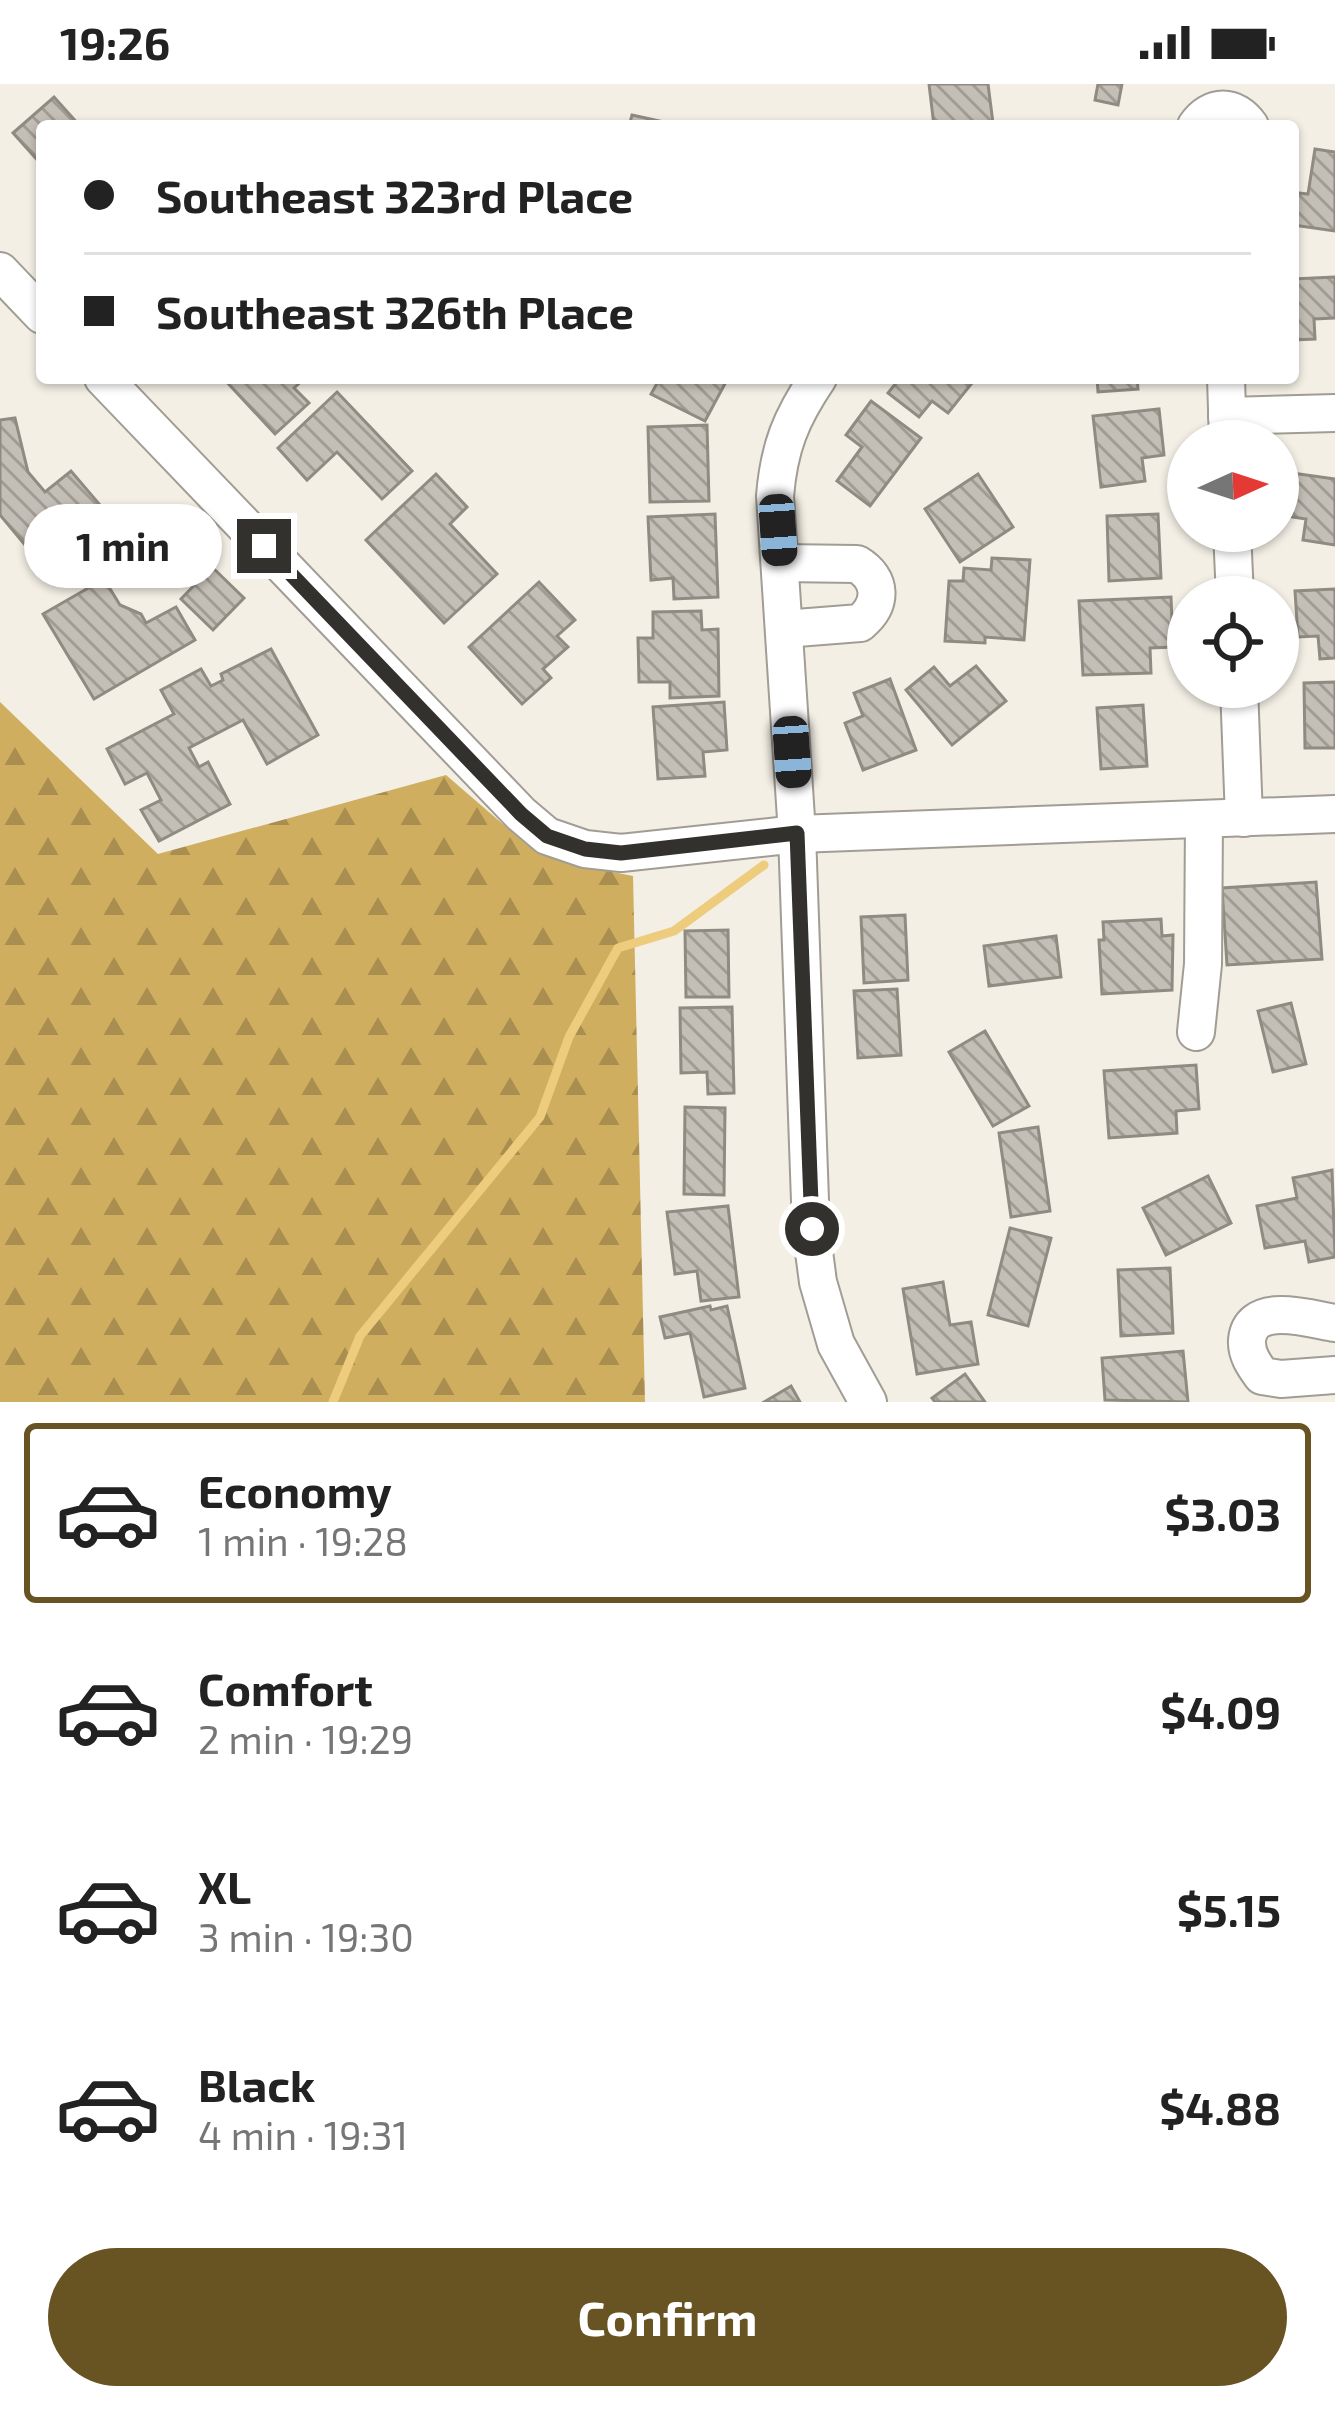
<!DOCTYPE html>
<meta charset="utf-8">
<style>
body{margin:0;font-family:"Exo 2",sans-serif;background:#f2f2f2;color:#222;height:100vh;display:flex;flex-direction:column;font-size:45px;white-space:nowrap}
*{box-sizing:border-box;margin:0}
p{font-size:39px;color:#767676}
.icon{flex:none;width:66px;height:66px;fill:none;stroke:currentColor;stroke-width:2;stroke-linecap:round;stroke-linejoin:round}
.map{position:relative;height:1318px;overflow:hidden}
.sheet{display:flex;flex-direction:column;background:#fff;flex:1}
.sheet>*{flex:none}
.hud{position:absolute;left:36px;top:36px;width:1263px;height:264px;border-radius:12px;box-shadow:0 3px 9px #0004;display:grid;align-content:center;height:264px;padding:0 48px;background:#fff}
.needle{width:78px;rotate:87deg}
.buttons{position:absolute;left:1167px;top:336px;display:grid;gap:24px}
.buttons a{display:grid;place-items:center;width:132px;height:132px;border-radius:50%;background:#fff;box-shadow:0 3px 9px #0004;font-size:60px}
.end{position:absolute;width:54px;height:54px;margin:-27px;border:15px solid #32312d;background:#fff;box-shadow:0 0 0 6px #fff}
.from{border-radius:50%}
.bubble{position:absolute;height:84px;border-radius:42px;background:#fff;box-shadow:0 3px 9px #0004;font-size:39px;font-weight:700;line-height:84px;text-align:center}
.car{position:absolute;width:36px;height:72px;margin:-36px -18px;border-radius:15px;box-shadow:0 0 9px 3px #0007;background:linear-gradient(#222 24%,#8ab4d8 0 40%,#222 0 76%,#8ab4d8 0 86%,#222 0)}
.hud b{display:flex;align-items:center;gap:42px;height:114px;font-size:45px}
.hud b+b{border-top:3px solid #e0e0e0}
.hud i{width:30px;height:30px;background:#222}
ul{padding:21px 0 0;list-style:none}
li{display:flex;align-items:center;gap:36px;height:180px;margin:0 24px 18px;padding:0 24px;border:6px solid transparent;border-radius:12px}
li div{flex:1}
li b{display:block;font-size:45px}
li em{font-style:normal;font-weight:700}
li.current{border-color:#685322}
li>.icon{width:108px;height:108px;stroke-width:1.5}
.action{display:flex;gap:24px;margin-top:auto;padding:24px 48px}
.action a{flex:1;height:138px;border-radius:72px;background:#685322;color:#fff;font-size:48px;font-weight:700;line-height:138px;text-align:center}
.status{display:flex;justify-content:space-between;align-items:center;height:84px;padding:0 60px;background:#fff;direction:ltr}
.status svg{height:33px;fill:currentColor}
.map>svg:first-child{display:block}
.forest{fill:url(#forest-firs)}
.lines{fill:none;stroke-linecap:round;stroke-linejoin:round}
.stream{stroke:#eecc7d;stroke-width:9}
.building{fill:url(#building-back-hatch);stroke:#8f8b82;stroke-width:3}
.minor-casing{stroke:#a19d94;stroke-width:40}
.minor{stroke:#fff;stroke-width:36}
.route{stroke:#32312d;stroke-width:15}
</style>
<div class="status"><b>19:26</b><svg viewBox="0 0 49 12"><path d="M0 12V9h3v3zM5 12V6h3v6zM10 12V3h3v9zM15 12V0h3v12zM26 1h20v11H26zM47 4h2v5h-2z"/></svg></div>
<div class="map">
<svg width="1335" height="1318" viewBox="0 0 1335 1318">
<defs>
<pattern id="forest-firs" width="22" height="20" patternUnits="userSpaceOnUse" patternTransform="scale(3)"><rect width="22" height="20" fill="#cfae5f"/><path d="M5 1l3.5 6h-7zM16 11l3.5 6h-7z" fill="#a98e4f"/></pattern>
<pattern id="building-back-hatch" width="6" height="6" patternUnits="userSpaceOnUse" patternTransform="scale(3)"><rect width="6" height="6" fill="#c4bfb6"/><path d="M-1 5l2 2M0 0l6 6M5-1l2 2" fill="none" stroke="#a09c94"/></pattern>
</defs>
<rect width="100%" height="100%" fill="#f3efe5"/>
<path class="forest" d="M0,618L158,770L446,691L527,761L572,780L633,792L645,1318H0Z"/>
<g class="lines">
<path class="stream" d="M333,1318L360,1252L540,1033L569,953L618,864L674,847L764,781"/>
</g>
<g class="building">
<path d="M929,0H988L993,39L934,42Z"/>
<path d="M1098,0H1122L1118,21L1095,16Z"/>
<path d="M54,13L80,42H42L39,78L13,49Z"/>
<path d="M632,31L682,42H629Z"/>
<path d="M1315,65L1335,68V147L1293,141L1298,109L1308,110Z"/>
<path d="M1335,193V234L1314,235L1315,255L1293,256V195Z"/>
<path d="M223,294H305L294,304L309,319L275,350Z"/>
<path d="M660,294H728L705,337L651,310Z"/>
<path d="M900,294H976L948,329L932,317L919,333L888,309Z"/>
<path d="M1097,294H1137L1138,305L1098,308Z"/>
<path d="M337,308L412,387L382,415L337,368L307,396L278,364Z"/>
<path d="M871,317L921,354L870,422L837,397L862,363L846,351Z"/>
<path d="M1159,325L1164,371L1142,374L1145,397L1101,403L1093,332Z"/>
<path d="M15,334L28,388L45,408L71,387L100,421L35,473L0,431V336Z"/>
<path d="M707,341L709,417L650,418L648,343Z"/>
<path d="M1292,389L1335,395V461L1303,456L1306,435L1286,432Z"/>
<path d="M436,390L467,423L450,440L497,490L444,539L366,456Z"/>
<path d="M978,390L1013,443L960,478L925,425Z"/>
<path d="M715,430L718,513L674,515L673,494L651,496L648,433Z"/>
<path d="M1158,430L1161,494L1109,497L1107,432Z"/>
<path d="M992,474L1030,476L1024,556L985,553V559L945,557L949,497H963L964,484L991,486Z"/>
<path d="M212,483L244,514L213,546L181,515Z"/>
<path d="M104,495L120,521L141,530L146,539L176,523L195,556L94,615L43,530Z"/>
<path d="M539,498L575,536L557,552L568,563L543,585L551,594L522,620L469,563Z"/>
<path d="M1335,505V574L1320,575L1318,552L1298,553L1295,507Z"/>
<path d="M1171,513L1173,563L1150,564L1151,589L1083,591L1079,517Z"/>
<path d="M701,527L702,546L718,545L719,612L670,614V598H639L638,554H653V528Z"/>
<path d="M271,565L318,651L267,680L243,636L189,664L199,683L208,678L230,720L159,757L141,726L161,716L147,689L125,700L107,665L174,630L161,606L201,585L211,602L223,596L221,590Z"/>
<path d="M976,582L1006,617L952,661L906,606L934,583L950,602Z"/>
<path d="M890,595L916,666L863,686L845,639L863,632L854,609Z"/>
<path d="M1335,598V664H1305L1304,599Z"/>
<path d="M724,618L727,666L703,668L705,692L658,695L653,623Z"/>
<path d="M1143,621L1147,682L1101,685L1097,624Z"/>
<path d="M1316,798L1322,875L1227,881L1222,804Z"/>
<path d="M905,831L908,896L864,899L861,833Z"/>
<path d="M1161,835L1162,852L1173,851L1172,906L1102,910L1099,856H1104L1103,838Z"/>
<path d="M728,846L729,913H686L685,847Z"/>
<path d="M1056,852L1061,893L989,902L984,862Z"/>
<path d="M897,905L901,971L858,974L854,907Z"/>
<path d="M1291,919L1306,980L1273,988L1258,927Z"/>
<path d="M732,923L734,1009L708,1010L707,988L681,989L680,924Z"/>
<path d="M985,947L1029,1022L993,1042L949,968Z"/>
<path d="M1196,981L1199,1025L1176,1027L1177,1049L1109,1054L1104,987Z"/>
<path d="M685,1023L725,1024L724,1111L684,1110Z"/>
<path d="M1038,1043L1050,1127L1011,1133L999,1049Z"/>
<path d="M1332,1086L1335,1173L1309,1178L1305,1157L1265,1164L1257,1122L1297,1114L1293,1094Z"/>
<path d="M1208,1092L1231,1139L1166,1171L1143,1124Z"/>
<path d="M728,1122L739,1213L701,1217L697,1187L675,1190L667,1128Z"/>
<path d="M1010,1144L1051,1154L1028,1242L988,1231Z"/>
<path d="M1170,1184L1173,1249L1121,1252L1118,1186Z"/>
<path d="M943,1198L950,1241L971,1238L978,1280L917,1290L903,1205Z"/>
<path d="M710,1222L711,1226L727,1222L745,1304L704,1313L690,1249L665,1254L660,1233Z"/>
<path d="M1183,1267L1188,1318L1105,1316L1102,1274Z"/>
<path d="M965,1290L985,1318H935L932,1314Z"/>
<path d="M791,1302L800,1318H764Z"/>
</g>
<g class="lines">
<defs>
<g id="minor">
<path d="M1196,42C1211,20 1235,20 1250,42"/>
<path d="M0,187L42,231"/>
<path d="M103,294L521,730L547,752L585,765L621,769L797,750L1335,730"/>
<path d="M818,294C791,334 779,363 775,412L797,750L811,1145L818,1198L836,1260L868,1318"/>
<path d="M1226,294L1228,357"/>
<path d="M1227,332L1335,329"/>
<path d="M1232,447L1235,513"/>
<path d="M780,479L857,480C882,495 883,520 860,539L784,545"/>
<path d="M1239,603L1244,734"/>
<path d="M1196,948L1203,880L1204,735"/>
<path d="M1335,1239C1310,1235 1251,1216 1247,1256C1246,1270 1254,1281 1262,1292L1281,1295L1335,1291"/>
</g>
</defs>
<use href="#minor" class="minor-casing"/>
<use href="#minor" class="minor"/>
</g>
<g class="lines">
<path class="route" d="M264,462L521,730L547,752L585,765L621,769L797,749L812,1145"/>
</g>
</svg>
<div class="buttons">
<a><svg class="needle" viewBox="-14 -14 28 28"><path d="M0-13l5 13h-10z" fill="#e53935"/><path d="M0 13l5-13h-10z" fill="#767676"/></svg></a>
<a><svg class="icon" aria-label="locate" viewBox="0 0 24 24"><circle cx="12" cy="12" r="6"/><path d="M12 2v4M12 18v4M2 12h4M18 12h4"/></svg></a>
</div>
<i class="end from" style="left:812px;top:1145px"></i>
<i class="end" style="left:264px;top:462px"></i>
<div class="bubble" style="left:24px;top:420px;width:198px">1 min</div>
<i class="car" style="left:778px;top:446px;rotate:176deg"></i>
<i class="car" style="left:792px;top:668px;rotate:176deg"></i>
<div class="hud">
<b><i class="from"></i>Southeast 323rd Place</b>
<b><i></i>Southeast 326th Place</b>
</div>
</div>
<section class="sheet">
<ul>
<li class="current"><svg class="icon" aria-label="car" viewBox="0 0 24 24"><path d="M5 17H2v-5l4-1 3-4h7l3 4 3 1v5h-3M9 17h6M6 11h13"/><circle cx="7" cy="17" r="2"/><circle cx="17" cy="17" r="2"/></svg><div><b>Economy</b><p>1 min · 19:28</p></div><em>$3.03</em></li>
<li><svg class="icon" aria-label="car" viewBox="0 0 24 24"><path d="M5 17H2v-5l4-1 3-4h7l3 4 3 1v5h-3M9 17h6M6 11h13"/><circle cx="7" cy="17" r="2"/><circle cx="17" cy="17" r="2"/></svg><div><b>Comfort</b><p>2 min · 19:29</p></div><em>$4.09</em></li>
<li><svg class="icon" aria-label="car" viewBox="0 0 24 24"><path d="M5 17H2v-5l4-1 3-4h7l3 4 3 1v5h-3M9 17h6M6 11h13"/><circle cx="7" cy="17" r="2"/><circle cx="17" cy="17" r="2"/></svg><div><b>XL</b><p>3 min · 19:30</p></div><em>$5.15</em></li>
<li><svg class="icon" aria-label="car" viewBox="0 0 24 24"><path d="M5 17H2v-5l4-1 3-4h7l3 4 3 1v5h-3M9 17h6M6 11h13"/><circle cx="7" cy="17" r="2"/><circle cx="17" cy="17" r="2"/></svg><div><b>Black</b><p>4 min · 19:31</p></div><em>$4.88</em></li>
</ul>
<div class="action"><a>Confirm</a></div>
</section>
